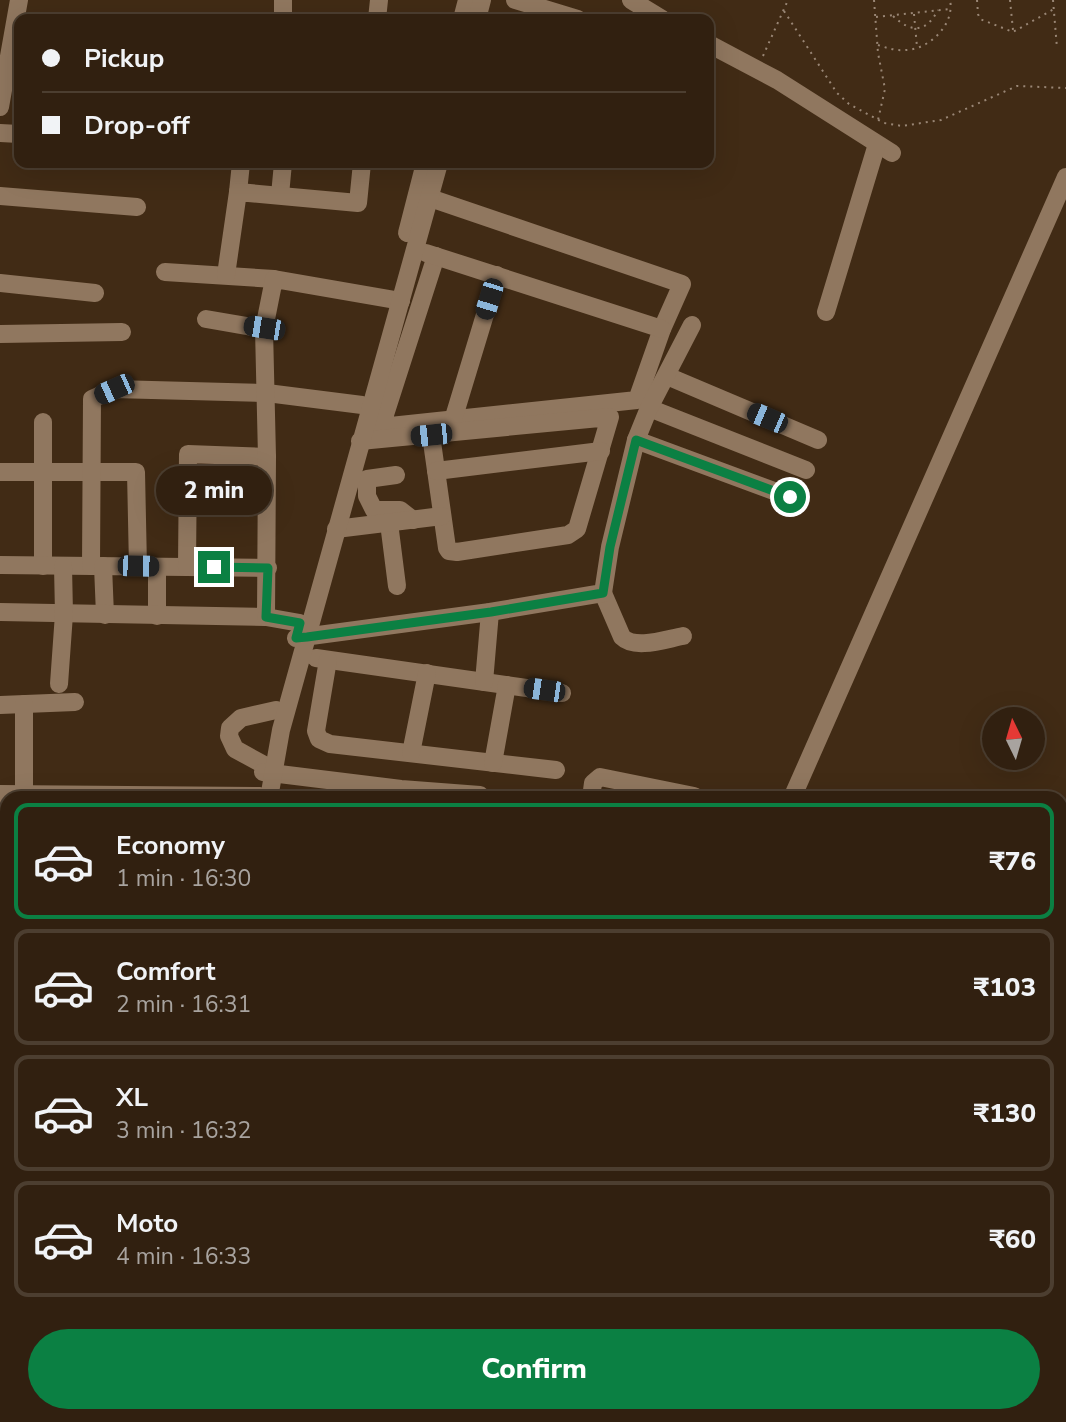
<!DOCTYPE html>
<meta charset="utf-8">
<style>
body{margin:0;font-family:"Nunito Sans",sans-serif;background:#392819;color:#f1f3f6;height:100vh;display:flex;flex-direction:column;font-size:26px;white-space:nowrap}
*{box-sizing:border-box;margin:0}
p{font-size:23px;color:#a8a39f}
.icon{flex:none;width:38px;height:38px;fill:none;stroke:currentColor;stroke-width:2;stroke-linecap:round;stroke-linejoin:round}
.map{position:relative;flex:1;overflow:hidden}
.sheet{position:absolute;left:0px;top:791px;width:1068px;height:632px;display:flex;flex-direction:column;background:#312010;border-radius:21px 21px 0 0;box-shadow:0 7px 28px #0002,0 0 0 2px #4c3e30}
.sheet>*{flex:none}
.top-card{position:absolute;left:14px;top:14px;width:700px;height:154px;border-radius:14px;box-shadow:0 7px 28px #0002,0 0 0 2px #4c3e30;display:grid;align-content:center;height:154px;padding:0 28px;background:#312010}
.needle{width:46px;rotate:355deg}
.buttons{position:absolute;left:982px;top:707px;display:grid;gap:14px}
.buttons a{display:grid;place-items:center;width:63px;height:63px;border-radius:50%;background:#312010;box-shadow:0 7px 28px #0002,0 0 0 2px #4c3e30;font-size:35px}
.end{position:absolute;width:32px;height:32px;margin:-16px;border:9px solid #0b8043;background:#fff;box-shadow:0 0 0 4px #fff}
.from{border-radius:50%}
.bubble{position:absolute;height:49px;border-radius:24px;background:#312010;box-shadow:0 7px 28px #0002,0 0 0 2px #4c3e30;font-size:23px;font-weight:800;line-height:49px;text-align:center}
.car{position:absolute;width:21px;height:42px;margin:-21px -10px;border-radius:9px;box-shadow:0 0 5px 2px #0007;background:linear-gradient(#222 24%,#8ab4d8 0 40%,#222 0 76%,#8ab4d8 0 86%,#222 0)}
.top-card b{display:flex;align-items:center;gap:24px;height:66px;font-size:26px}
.top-card b+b{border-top:2px solid #4c3e30}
.top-card i{width:18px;height:18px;background:#f1f3f6}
ul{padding:12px 0 0;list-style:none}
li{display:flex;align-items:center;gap:21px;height:116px;margin:0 14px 10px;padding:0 14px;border:4px solid #4c3e30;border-radius:14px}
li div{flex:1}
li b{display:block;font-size:26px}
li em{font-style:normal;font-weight:800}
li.active{border-color:#0b8043}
li>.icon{width:63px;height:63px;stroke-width:1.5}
.cta{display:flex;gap:14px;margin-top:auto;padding:14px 28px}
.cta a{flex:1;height:80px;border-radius:42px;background:#0b8043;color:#fff;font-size:28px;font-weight:800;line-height:80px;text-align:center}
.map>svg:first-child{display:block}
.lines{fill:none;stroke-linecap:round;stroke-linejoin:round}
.path{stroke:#998675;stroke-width:2;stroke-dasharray:2 5;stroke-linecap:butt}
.minor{stroke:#90775f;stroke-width:18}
.route{stroke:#0b8043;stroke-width:9}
</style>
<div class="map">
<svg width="1066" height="1422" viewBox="0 0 1066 1422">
<rect width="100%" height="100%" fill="#412b15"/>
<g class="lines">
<g class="path">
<path d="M874,0L878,53L885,89L878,120"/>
<path d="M977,0L978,14L980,19L1013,32L1054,9"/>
<path d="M1010,0L1013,30"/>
<path d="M1053,0L1057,48"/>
<path d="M784,11L837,93L849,104L884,123L902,126L941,120L1017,86L1066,88"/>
<path d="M914,14L917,47"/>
<path d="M893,16C911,33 926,33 938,10"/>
<path d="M876,17L951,9"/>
<path d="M878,45C887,48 896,51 906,50C930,49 955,24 950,0"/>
<path d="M763,56L788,0"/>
</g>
<g class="minor">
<path d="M515,0L578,19"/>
<path d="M631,0L662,19"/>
<path d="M283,19V0"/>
<path d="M377,19L379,0"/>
<path d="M462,19L467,0"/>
<path d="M477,19L482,0"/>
<path d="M709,44L777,80L892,153"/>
<path d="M0,107L19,0"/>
<path d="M0,133L19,134"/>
<path d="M238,192L241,163"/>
<path d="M280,195L283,163"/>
<path d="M0,196L137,207"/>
<path d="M430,198L682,284L662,329L637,400L381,427L436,256"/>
<path d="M407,233L425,163"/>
<path d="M426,253L662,329"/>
<path d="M165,272L274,279"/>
<path d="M226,275L238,192L358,203L362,163"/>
<path d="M0,283L95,293"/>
<path d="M826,312L877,144"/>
<path d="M206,319L264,329"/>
<path d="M0,334L122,332"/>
<path d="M667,376L818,440"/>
<path d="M649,408L806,470"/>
<path d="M453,420L497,275"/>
<path d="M43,422V566"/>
<path d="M636,440L790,497"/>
<path d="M360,441L610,417L577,529L568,535L457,552L449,551L447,548L431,435"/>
<path d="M436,471L601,451"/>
<path d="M0,472H136L138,567"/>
<path d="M396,475L367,479V496L374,510H400L413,520"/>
<path d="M389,523L397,586"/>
<path d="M336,529L442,516"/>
<path d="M0,565L268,568"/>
<path d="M91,566L92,399L114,389L267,393L362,405"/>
<path d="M103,566L105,615"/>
<path d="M157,567V616"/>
<path d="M187,567L188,454L267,457"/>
<path d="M603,593L622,637C635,650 666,639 683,636"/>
<path d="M0,612L266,617L267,457L264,329L274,279L401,301"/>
<path d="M266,617L300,623"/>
<path d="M296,638L490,612L603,593L610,547L636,440L649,408L692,325"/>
<path d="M316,658L562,693"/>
<path d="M328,660L316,731L319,739L330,744L556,770"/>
<path d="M484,682L490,612"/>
<path d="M59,684L64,614L63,566"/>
<path d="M0,705L75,702"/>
<path d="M411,753L427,673"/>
<path d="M493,763L507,685"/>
<path d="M264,765L235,749L229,736L230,728L241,718L276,710"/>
<path d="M263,772L401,789L480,795"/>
<path d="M0,794L260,796"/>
<path d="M24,794V704"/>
<path d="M269,798L281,730L439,163"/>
<path d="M591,798L593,783L600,777L694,796"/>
<path d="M792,798L1066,177"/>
<path d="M0,1047H7"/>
<path d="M1060,1070L1066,1059"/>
<path d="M0,1130L7,1129"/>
<path d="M0,1187H7"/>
<path d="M0,1328H7"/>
<path d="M143,1416V1421L220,1419"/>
<path d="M346,1416V1422"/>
<path d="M38,1422L39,1416"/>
<path d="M116,1422L143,1421"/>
<path d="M285,1422V1416"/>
<path d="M382,1422L384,1416"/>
<path d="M449,1422L451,1416"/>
<path d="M514,1422L516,1416"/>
<path d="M890,1422L893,1416"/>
</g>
</g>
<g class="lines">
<path class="route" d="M214,567L268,568L266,617L300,623L296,638L307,637L491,612L603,593L610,547L636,440L790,497"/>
</g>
</svg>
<div class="buttons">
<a><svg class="needle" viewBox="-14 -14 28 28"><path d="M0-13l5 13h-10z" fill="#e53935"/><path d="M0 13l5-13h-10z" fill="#a8a39f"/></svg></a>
</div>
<i class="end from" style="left:790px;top:497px"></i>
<i class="end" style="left:214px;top:567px"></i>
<div class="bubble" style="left:156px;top:466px;width:116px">2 min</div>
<i class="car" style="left:489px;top:299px;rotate:197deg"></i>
<i class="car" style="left:264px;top:328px;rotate:279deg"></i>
<i class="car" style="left:114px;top:389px;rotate:246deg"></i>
<i class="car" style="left:767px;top:418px;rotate:293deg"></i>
<i class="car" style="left:431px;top:435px;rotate:264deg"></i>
<i class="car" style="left:138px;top:566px;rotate:91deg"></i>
<i class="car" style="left:544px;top:690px;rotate:278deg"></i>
<div class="top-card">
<b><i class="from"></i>Pickup</b>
<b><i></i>Drop-off</b>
</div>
<section class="sheet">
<ul>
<li class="active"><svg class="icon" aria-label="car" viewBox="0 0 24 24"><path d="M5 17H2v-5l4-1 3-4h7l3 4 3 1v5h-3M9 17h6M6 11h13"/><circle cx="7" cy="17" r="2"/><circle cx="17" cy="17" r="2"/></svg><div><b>Economy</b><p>1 min · 16:30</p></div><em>₹76</em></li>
<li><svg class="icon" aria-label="car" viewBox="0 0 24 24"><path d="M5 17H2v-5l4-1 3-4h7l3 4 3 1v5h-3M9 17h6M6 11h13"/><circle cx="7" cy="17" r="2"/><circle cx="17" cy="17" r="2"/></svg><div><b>Comfort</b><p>2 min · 16:31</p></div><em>₹103</em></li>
<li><svg class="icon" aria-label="car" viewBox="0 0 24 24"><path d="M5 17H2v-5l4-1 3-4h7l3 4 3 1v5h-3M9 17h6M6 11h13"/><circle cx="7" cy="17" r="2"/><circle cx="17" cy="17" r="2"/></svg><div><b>XL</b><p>3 min · 16:32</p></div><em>₹130</em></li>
<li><svg class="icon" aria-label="car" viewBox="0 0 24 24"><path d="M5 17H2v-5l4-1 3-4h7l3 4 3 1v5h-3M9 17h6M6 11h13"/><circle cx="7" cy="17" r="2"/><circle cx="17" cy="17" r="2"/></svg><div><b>Moto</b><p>4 min · 16:33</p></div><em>₹60</em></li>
</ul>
<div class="cta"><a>Confirm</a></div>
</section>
</div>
